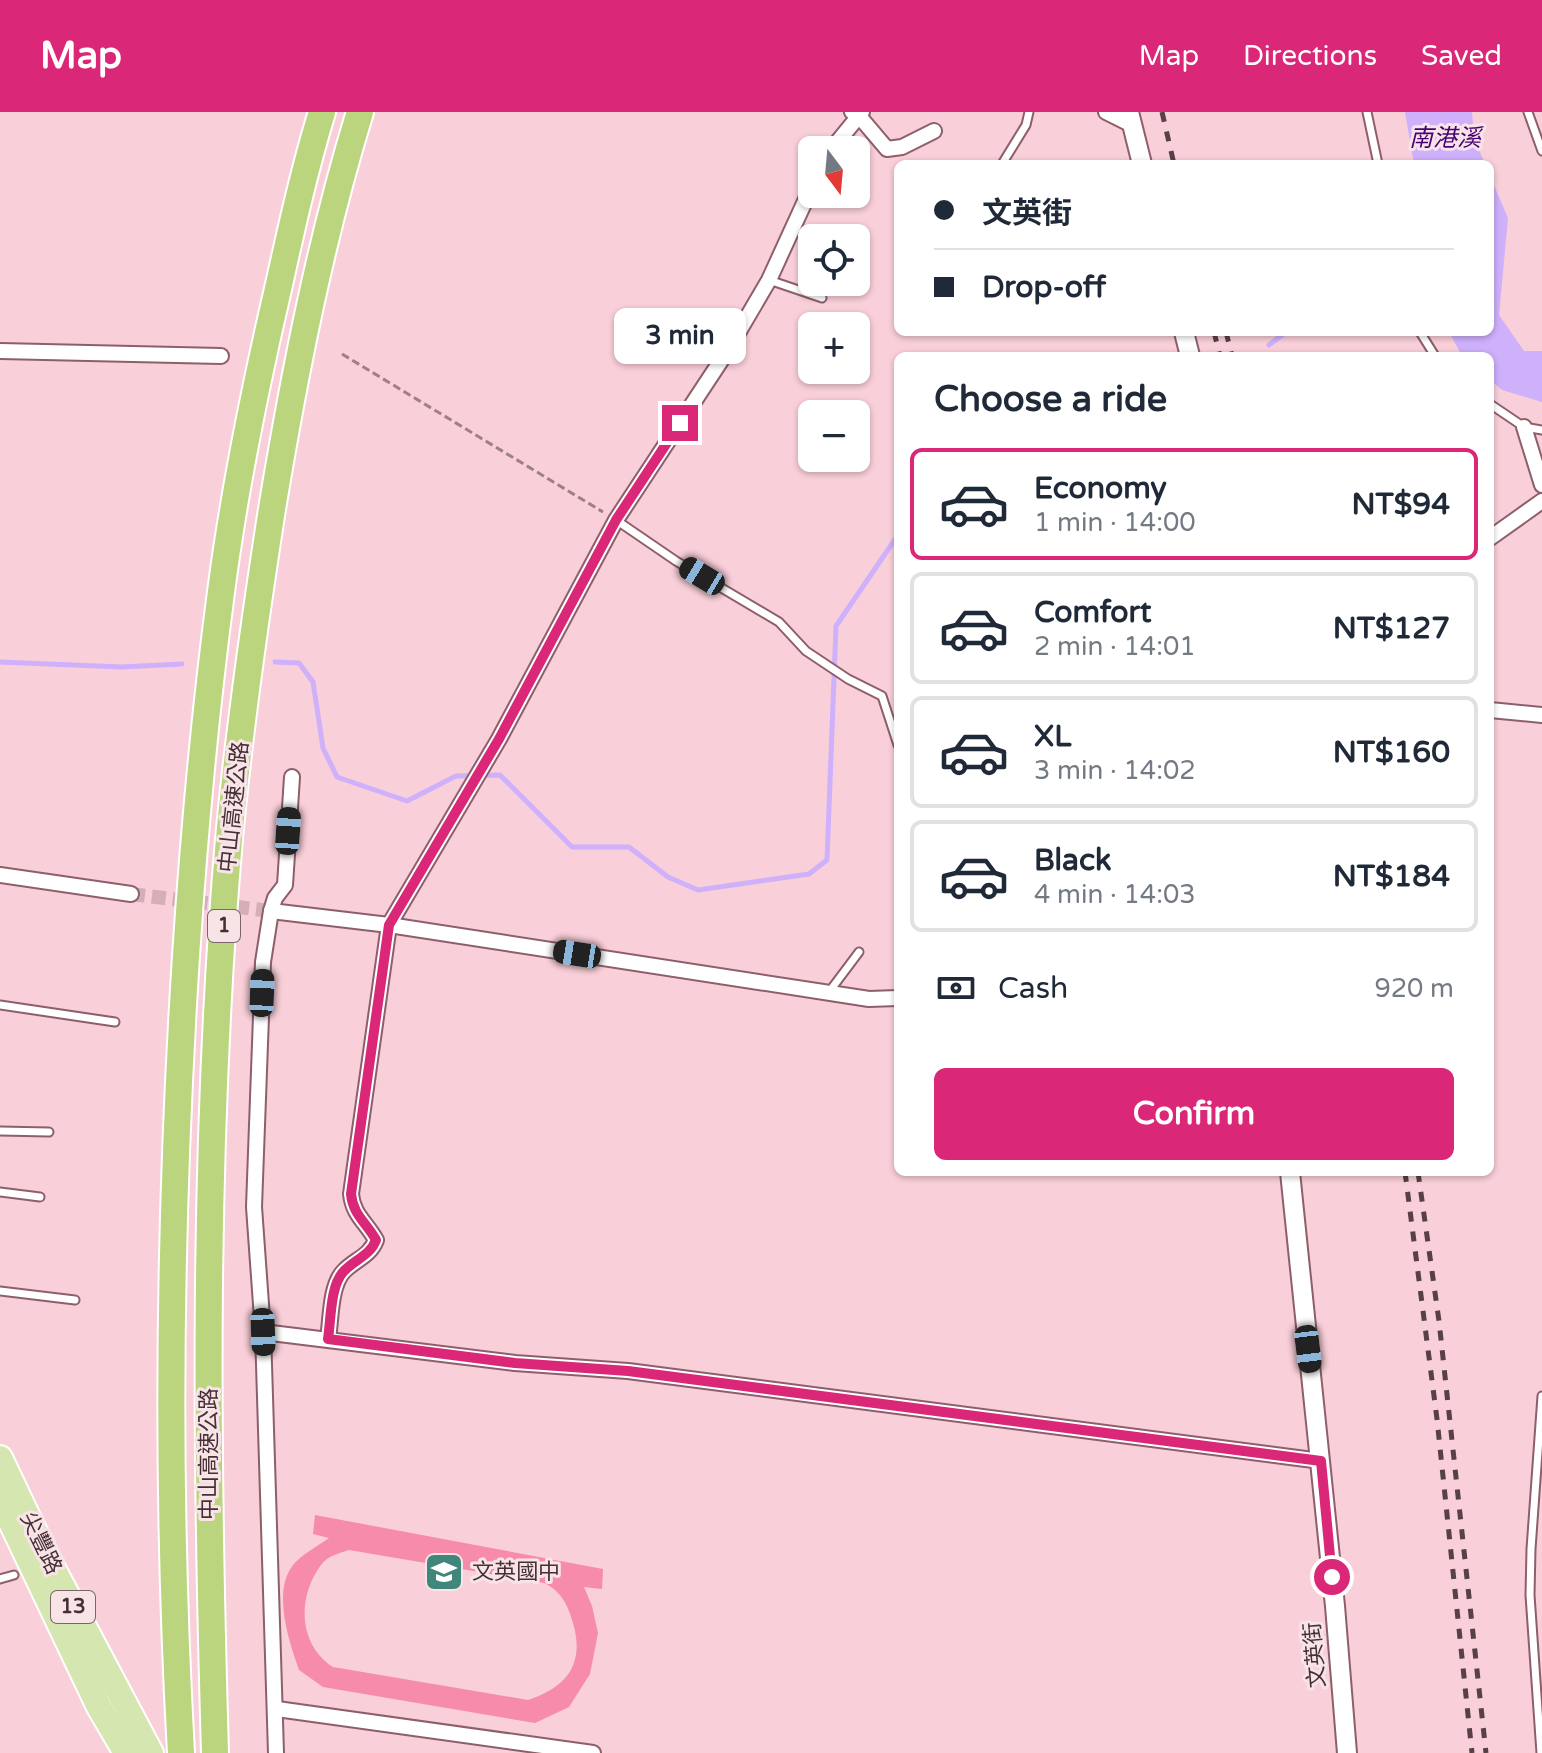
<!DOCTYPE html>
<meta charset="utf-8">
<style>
body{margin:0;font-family:"Varela Round","Noto Sans TC",sans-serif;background:#f2f2f3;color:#1f2937;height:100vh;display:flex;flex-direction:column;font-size:30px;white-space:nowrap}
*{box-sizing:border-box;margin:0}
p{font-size:26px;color:#747a83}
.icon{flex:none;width:44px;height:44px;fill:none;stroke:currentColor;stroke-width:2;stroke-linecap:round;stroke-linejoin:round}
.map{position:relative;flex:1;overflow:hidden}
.details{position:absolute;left:894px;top:240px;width:600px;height:824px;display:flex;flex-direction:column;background:#fff;border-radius:12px;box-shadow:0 2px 6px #0004}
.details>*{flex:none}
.guide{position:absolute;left:894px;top:48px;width:600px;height:176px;border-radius:12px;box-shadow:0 2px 6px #0004;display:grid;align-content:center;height:176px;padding:0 40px;background:#fff}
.needle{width:52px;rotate:164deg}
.controls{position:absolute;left:798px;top:24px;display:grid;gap:16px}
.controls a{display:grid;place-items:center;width:72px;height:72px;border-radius:12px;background:#fff;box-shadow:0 2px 6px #0004;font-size:40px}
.end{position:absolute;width:36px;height:36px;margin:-18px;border:10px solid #db2777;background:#fff;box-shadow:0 0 0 4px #fff}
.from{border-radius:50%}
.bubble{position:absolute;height:56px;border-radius:12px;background:#fff;box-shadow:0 2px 6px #0004;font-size:26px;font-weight:800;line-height:56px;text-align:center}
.car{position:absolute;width:24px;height:48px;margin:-24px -12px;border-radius:10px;box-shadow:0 0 6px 2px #0007;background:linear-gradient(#222 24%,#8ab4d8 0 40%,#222 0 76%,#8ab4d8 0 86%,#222 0)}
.guide b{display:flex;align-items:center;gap:28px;height:76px;font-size:30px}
.guide b+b{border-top:2px solid #e0e1e3}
.guide i{width:20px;height:20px;background:#1f2937}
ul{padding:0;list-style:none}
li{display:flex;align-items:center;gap:24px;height:112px;margin:0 16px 12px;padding:0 24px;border:4px solid #e0e1e3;border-radius:12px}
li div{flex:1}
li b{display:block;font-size:30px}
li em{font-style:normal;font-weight:800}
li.current{border-color:#db2777}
li>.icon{width:72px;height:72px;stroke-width:1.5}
h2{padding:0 40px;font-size:36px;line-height:96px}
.pay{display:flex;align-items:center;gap:20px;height:88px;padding:0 40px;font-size:30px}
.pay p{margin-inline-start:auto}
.cta{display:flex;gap:16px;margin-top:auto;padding:16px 40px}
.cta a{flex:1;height:92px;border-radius:12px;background:#db2777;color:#fff;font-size:32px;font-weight:800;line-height:92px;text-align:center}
header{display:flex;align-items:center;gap:48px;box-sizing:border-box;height:112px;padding:0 40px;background:#db2777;color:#fff}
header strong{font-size:38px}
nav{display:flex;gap:44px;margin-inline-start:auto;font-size:28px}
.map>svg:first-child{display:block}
.green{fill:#f78baa;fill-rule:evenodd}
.water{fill:#ceb0fb}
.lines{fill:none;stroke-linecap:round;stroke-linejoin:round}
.stream{stroke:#ceb0fb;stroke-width:5}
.minor-tunnel{stroke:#d5afb8;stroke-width:14;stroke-dasharray:14 7;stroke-linecap:butt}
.service-casing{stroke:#8d5f6b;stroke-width:11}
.minor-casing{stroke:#8d5f6b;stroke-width:18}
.tertiary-casing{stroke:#8d5f6b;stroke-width:22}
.primary-casing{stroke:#fff;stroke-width:28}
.motorway-casing{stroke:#fff;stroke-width:30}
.path{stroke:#9f8087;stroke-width:3;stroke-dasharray:8 4;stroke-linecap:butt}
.service{stroke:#fff;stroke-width:7}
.minor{stroke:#fff;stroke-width:14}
.tertiary{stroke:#fff;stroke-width:18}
.primary{stroke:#d6e6b1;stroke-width:24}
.motorway{stroke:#bad57d;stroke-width:26}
.rail{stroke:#574046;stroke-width:5;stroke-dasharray:10 10;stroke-linecap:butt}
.route{stroke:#db2777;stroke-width:10}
.labels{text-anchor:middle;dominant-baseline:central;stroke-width:6;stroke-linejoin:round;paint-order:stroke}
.shield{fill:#f8e3e7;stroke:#7a666a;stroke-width:2}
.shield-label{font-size:20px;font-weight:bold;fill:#443035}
.street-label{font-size:22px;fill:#443035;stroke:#f8e3e7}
.poi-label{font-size:22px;fill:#443035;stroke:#f8e3e7;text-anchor:start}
.water-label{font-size:24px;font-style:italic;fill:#450276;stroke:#f8e3e7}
</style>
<header>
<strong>Map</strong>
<nav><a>Map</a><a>Directions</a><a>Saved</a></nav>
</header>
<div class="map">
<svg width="1542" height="1641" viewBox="0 0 1542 1641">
<rect width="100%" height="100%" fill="#f9cfd9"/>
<path class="green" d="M315,1403L603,1457L602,1477L584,1475L592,1494L598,1521L590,1562L569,1595L535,1611L323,1575L299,1558C289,1529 272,1480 293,1453C302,1442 318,1434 329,1426L313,1422ZM349,1438L544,1471C561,1479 568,1493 573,1511C585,1552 567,1575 528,1588L333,1555C298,1532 297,1485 321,1453C327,1444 340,1441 349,1438Z"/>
<g class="water">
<path d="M1405,0H1472L1474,26L1485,52H1414Z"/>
<path d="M1490,64L1508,106L1499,203L1524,239H1542V290L1502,278L1490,268V244H1462L1449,220H1490Z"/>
</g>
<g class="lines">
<g class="stream">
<path d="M1269,233L1286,220"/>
<path d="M0,550L121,555L182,552"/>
<path d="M275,550L299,551L313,570L323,636L337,665L407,689L456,664L500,663L572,735H629L668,765L698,778L809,762L827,748L836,514L898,423"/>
</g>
<path class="minor-tunnel" d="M131,782L271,799"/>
<defs>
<g id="service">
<path d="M1367,0L1378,52"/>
<path d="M1528,0L1542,39"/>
<path d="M1002,52L1026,13L1029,0"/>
<path d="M769,168L822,186"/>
<path d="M1420,220L1435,244"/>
<path d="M1490,292L1524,315L1542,318"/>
<path d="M616,408L676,449L779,510L806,539L848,567L882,584L898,633"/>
<path d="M829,880L859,840"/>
<path d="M0,893L115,910"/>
<path d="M0,1019L49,1020"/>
<path d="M0,1080L40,1085"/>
<path d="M0,1179L75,1188"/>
<path d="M0,1467L14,1463"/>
<path d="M1541,1641L1530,1483L1531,1437L1542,1284"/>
</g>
<g id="minor">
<path d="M852,0L859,4L887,37L902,35L934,19"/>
<path d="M1106,0L1132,13"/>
<path d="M831,38L862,0"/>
<path d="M0,239L221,244"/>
<path d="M1524,315L1542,373"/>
<path d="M1490,426L1542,389"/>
<path d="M1490,598L1542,603"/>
<path d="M0,763L131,782"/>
<path d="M271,799L389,813L869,887L898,886"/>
<path d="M263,1220L515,1251L628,1259L1321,1349"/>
<path d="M328,1227C331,1208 330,1173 344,1159C356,1147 370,1144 376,1128C366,1110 353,1103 351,1082L389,813L499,627L616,408L728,238L769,168L812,74"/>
<path d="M277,1597L593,1641"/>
<path d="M276,1641L263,1220L254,1095L263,850L271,799L275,786L285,773L292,665"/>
</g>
<g id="tertiary">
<path d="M1129,0L1142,52"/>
<path d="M1184,220L1190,244"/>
<path d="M1290,1060L1335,1494L1347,1641"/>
</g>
<g id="primary">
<path d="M0,1346L47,1445L151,1641"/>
<path d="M0,1387L99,1595L126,1641"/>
</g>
<g id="motorway">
<path d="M181,1641C166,1375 169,1109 186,844C194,722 205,601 221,480C234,380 255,276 278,177C291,118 304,59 322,0"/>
<path d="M215,1641C206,1337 203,1030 229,727C239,617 255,507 272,397C294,264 320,130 360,0"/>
</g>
</defs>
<use href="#service" class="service-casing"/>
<use href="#minor" class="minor-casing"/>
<use href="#tertiary" class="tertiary-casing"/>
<use href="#primary" class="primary-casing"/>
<use href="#motorway" class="motorway-casing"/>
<path class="path" d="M342,242L603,400"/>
<use href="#service" class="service"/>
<use href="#minor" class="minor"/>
<use href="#tertiary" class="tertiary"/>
<use href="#primary" class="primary"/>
<use href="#motorway" class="motorway"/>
<g class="rail">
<path d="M1162,0L1174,52"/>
<path d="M1214,220L1220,244"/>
<path d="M1226,220L1232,244"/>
<path d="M1405,1060L1437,1307L1472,1641"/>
<path d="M1418,1060L1439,1209L1486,1641"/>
</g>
</g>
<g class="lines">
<path class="route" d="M680,311L616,408L499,627L389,813L351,1082C353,1103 366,1110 376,1128C370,1144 355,1147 344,1159C330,1173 331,1208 328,1227L515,1251L628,1259L1321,1349L1332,1465"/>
</g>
<defs>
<symbol id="school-square" viewBox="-11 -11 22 22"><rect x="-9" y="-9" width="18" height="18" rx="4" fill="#41867b" stroke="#f8e3e7"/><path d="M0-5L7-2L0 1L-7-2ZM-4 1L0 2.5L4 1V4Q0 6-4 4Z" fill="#fff"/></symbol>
</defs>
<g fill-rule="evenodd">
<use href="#school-square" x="422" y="1438" width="44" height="44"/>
</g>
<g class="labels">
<g class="shield">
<rect x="208" y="798" width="32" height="32" rx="6"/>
<rect x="51" y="1479" width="44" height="32" rx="6"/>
</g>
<g class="shield-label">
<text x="224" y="814">1</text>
<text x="73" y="1495">13</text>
</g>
<g class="street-label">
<text transform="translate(234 695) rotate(-84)">中山高速公路</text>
<text transform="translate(209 1342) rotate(-90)">中山高速公路</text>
<text transform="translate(41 1431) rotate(64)">尖豐路</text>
<text transform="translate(1315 1543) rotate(-95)">文英街</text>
</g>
<g class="poi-label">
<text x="472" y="1460">文英國中</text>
</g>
<g class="water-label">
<text x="1445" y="26">南港溪</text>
</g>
</g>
</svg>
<div class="controls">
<a><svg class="needle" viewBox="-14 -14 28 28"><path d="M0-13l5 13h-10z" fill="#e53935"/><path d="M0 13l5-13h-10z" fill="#747a83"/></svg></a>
<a><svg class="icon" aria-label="locate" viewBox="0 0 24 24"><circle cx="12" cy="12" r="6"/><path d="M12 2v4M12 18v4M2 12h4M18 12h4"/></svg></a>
<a>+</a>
<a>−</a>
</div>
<i class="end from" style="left:1332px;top:1465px"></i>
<i class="end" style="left:680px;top:311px"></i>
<div class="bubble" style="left:614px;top:196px;width:132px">3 min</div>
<i class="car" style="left:702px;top:464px;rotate:301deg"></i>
<i class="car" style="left:288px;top:719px;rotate:4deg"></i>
<i class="car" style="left:577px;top:842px;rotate:279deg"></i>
<i class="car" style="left:262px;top:881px;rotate:2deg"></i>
<i class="car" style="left:263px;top:1220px;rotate:178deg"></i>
<i class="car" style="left:1308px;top:1237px;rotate:173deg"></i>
<div class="guide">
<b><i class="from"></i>文英街</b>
<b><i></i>Drop-off</b>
</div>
<section class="details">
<h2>Choose a ride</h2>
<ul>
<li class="current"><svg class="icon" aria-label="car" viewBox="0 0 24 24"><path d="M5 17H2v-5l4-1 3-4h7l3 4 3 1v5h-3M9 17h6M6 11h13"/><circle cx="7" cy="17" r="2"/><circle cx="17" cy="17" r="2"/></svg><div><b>Economy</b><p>1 min · 14:00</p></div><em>NT$94</em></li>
<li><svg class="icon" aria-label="car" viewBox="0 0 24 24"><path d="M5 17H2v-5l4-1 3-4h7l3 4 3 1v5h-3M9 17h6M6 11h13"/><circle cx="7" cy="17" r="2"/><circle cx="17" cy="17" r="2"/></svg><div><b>Comfort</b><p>2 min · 14:01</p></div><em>NT$127</em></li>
<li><svg class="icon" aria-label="car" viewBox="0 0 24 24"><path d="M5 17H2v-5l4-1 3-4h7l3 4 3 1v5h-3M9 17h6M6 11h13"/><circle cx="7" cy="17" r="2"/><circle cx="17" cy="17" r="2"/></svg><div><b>XL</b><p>3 min · 14:02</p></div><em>NT$160</em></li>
<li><svg class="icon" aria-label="car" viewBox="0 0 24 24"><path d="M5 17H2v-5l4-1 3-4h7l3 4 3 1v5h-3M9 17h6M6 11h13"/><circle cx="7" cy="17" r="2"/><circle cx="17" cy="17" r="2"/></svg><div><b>Black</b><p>4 min · 14:03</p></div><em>NT$184</em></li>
</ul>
<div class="pay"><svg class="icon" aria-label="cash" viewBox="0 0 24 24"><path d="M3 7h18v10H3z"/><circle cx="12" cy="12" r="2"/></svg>Cash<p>920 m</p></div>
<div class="cta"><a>Confirm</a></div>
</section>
</div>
